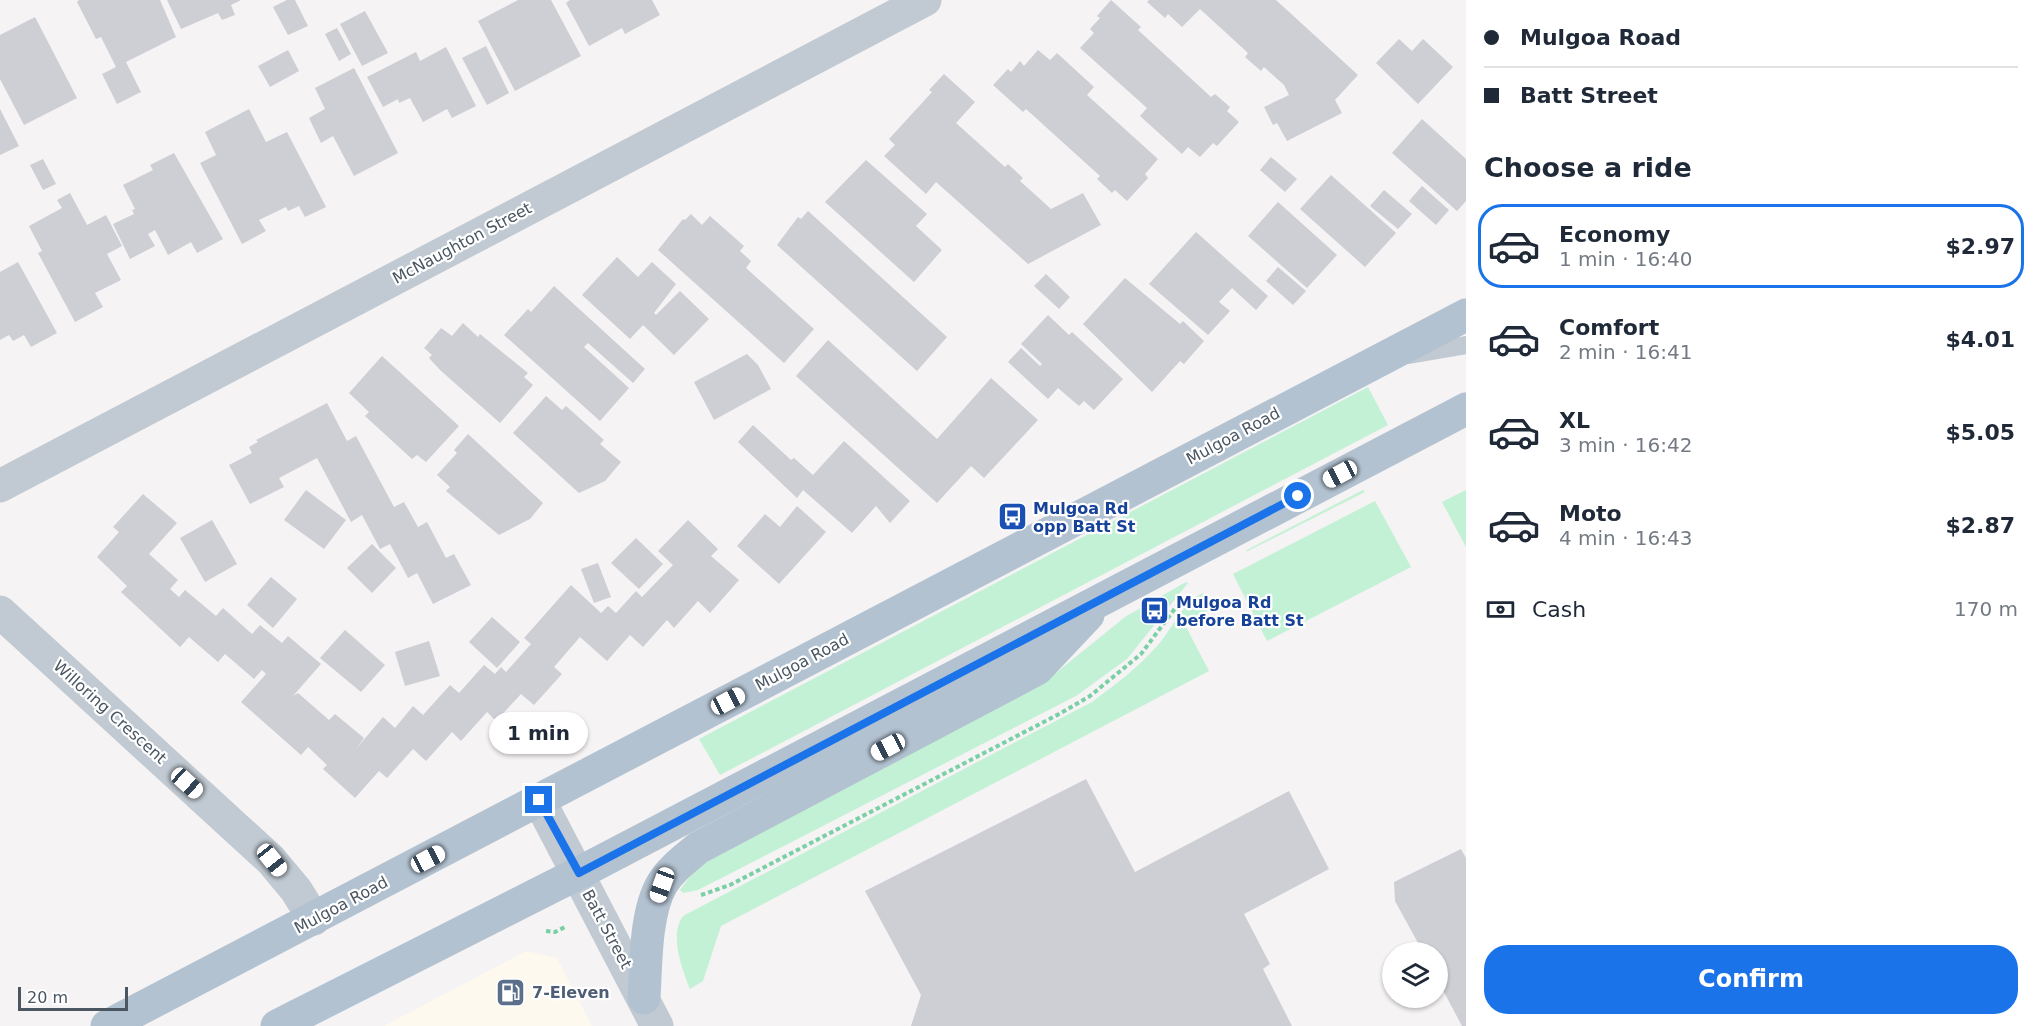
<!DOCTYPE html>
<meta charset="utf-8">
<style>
body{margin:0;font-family:"DejaVu Sans",sans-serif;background:#f6f6f7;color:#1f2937;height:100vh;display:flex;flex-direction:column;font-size:22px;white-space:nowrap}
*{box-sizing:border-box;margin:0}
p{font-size:20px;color:#747a83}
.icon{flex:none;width:33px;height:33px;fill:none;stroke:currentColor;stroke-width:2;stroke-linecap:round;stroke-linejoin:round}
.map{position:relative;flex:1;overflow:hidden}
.panel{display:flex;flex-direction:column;background:#fff;width:570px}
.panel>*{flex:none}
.top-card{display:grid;align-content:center;height:132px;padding:0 18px;background:#fff}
.buttons{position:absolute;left:1382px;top:942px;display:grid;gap:12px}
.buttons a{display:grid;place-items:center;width:66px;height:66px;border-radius:50%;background:#fff;box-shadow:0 2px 4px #0004;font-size:30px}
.scale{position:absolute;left:18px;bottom:15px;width:110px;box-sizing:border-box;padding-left:6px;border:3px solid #4a5661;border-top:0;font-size:16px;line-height:21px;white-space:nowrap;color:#4a5661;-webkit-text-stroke:4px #fff;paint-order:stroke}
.end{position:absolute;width:27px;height:27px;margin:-14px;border:8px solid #1a73e8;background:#fff;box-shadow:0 0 0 3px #fff}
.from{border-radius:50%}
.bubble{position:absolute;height:42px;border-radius:21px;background:#fff;box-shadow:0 2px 4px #0004;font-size:20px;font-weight:700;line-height:42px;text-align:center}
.car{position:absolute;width:18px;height:36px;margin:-18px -9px;border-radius:8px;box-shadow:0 0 4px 2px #0007;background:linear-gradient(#fff 24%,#345 0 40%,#fff 0 76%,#345 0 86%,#fff 0)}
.top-card b{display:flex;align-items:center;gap:21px;height:57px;font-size:22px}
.top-card b+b{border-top:2px solid #e0e1e3}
.top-card i{width:15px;height:15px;background:#1f2937}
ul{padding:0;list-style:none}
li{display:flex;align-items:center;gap:18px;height:84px;margin:0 12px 9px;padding:0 6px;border:3px solid transparent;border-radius:24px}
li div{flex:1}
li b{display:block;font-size:22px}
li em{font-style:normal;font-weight:700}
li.on{border-color:#1a73e8}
li>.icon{width:54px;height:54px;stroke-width:1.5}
h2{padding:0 18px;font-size:27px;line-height:72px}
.pay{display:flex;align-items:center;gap:15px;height:66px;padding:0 18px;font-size:22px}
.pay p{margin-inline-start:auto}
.primary-button{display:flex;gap:12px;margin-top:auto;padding:12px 18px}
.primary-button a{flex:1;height:69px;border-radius:24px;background:#1a73e8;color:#fff;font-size:24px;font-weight:700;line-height:69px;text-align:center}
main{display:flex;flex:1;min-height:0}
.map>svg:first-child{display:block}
.commercial{fill:#fdf9ef}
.green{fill:#c3f1d5}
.building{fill:#cdcfd5}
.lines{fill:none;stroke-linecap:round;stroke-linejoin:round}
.path{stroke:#7ad0a6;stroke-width:4;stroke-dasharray:4.5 3;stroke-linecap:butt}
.service{stroke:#c1cad2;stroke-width:18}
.minor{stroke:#c1cad2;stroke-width:33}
.tertiary{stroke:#c1cad2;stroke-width:33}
.primary{stroke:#b3c2d1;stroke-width:33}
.route{stroke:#1a73e8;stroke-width:8}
.labels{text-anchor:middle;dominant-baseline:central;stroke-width:4.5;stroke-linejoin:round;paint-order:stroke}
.street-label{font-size:16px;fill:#4a5661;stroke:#fff}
.transit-label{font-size:16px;font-weight:bold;fill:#164399;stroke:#fff;text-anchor:start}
.service-label{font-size:16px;font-weight:bold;fill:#4e5e75;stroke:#fff;text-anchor:start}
</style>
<main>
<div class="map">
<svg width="1466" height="1026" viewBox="0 0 1466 1026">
<rect width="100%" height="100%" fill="#f5f3f3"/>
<path class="commercial" d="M526,951L557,958L592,1026H384Z"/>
<g class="green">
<path d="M1368,387L1388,425L720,775L699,739Z"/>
<path d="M1363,490L1365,492L1246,552L1247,550Z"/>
<path d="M1466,490V547L1442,502Z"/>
<path d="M1375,501L1411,567L1267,641L1233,574Z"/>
<path d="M1186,582L1188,583L1127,659L1076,696L698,890L683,893L680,890L699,864L1057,672L1125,617Z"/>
<path d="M1203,593L1211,609L1184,623L1209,671L721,926L703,981L690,989C682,969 669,935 683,916L1092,702C1115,685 1139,667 1158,645C1173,628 1182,603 1203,593Z"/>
</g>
<g class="building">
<path d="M79,0H160L176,37L126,62L141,92L117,104L102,74L116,67L101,37L96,39L77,2Z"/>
<path d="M167,0H241L231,5L235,15L222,20L218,13L181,29Z"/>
<path d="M287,0H295L308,26L288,35L273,7Z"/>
<path d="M518,0H551L581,56L515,91L478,21Z"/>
<path d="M570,0H652L660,15L625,34L622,28L589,46L566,3Z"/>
<path d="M1111,0L1141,27L1138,30L1211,97L1215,94L1230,107L1227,111L1239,122L1217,146L1213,143L1200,157L1188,147L1182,154L1140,116L1147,108L1080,48L1094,33L1090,29L1100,18L1097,16Z"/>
<path d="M1149,0H1276L1358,75L1335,100L1342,113L1287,141L1277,123L1273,125L1264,107L1289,95L1284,85L1264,67L1261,71L1245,57L1248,53L1200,9L1182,27L1168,14L1165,18L1147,2Z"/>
<path d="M365,11L388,53L362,66L340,24Z"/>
<path d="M35,17L77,98L24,125L0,79V35Z"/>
<path d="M337,28L351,54L339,61L325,34Z"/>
<path d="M1399,39L1412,51L1423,39L1453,67L1418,104L1376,63Z"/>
<path d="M486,46L509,93L487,105L462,58Z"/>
<path d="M446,47L476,106L452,118L447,109L423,122L410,98L399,103L398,99L383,107L367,77L416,52L420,61Z"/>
<path d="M288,50L299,71L270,87L258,66Z"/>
<path d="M1038,50L1050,60L1057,53L1094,87L1087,95L1158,159L1145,174L1148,178L1127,201L1115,190L1112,193L1097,179L1100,176L1026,109L1023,112L993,85L1008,69L1011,72L1020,61L1024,66Z"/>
<path d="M354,68L398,153L354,176L333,136L321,143L309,118L325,109L315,88Z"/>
<path d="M944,74L975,102L956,123L1005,167L1008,164L1023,178L1020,181L1051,209L1083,193L1101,225L1028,264L936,182L926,194L884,156L895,145L889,139L932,92L929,90Z"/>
<path d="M0,109L19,146L0,155Z"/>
<path d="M249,109L266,142L287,132L326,207L305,217L299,206L288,211L286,207L259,220L266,231L242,244L200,163L216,155L205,132Z"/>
<path d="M1422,119L1466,159V201L1457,211L1392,153Z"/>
<path d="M174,153L223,239L197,253L191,242L168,255L155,230L148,234L155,246L130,259L113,224L134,214L132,210L135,209L123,185L153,170L150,165Z"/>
<path d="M1271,157L1297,179L1285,192L1260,170Z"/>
<path d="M43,159L56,184L43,190L30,165Z"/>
<path d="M866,160L927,214L916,226L942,250L914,282L825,202Z"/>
<path d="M1331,175L1396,233L1365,267L1300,209Z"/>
<path d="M1422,186L1449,210L1436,225L1409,201Z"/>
<path d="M1384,190L1412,214L1398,229L1370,206Z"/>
<path d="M70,193L87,225L106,215L122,246L107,254L121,280L95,293L103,307L75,322L38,253L42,251L29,226L62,208L57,200Z"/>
<path d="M1278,202L1337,255L1307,288L1248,236Z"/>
<path d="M808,211L947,337L917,371L777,245L798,217L801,219Z"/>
<path d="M691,214L702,225L710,216L744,246L740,251L751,261L746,268L814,329L784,363L658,250L683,219L685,220Z"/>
<path d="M1196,232L1268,296L1256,310L1232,288L1219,302L1230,311L1208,335L1149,284Z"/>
<path d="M617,257L638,277L652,262L676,284L654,313L656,315L680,291L709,319L674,355L643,325L630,339L582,295Z"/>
<path d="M18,262L57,333L31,347L24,335L13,341L9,335L0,340V272Z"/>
<path d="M1278,267L1306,291L1293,305L1266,281Z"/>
<path d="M1046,274L1070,297L1059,309L1034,286Z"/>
<path d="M1125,278L1180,324L1183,321L1204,341L1184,364L1180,361L1152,392L1083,324Z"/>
<path d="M554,286L645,369L633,383L588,343L584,347L629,388L600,421L504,335L528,309L531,312Z"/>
<path d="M1048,315L1069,335L1072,332L1123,379L1094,410L1084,401L1079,406L1058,388L1048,399L1008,362L1021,348L1040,366L1042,364L1021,344Z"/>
<path d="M463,323L478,337L480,334L528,373L524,377L533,385L500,423L440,370L429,358L432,355L424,348L441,328L452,336Z"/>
<path d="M828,340L937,439L991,378L1038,420L984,478L971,466L937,503L796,376Z"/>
<path d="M747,354L758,365L771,389L714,420L694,382Z"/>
<path d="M382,356L459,426L426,462L417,455L412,459L365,416L369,412L349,393Z"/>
<path d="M546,396L562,410L566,406L604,440L600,444L621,462L605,481L579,493L513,433Z"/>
<path d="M327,403L347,441L356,436L394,507L404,502L418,527L427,522L446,558L454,554L471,585L433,604L417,573L408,578L390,544L380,549L362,515L351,522L317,458L279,478L284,487L250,504L229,465L252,453L249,447L258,442L256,440Z"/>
<path d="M753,425L791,460L794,458L813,475L844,441L910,501L890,523L876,506L852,533L803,490L797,498L738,442Z"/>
<path d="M468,434L543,503L530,519L499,535L446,491L450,487L437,475L457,453L454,450Z"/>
<path d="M306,490L346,520L324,549L284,520Z"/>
<path d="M143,494L177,523L149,554L178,580L170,589L179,597L185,590L216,616L223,608L252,634L260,625L282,643L288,636L321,664L293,696L298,693L329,720L335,714L364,738L356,749L383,717L395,728L413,706L423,715L450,685L459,693L484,665L495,674L501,667L506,672L531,644L524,638L571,585L601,613L608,606L616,613L636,591L642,597L673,565L658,551L688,520L718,549L711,556L739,580L710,613L698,601L674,628L667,620L643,647L630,635L607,661L580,637L554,667L562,674L534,705L521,694L496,721L487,712L461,741L452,732L426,761L413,749L387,778L379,771L355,798L323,769L327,765L308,747L301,755L241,702L266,674L262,670L254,679L225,654L218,662L189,637L180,647L121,592L127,586L97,557L119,532L113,527Z"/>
<path d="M797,506L826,532L779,584L737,546L765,514L780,527Z"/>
<path d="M212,520L237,564L205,582L180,538Z"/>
<path d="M636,538L663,564L639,589L611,563Z"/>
<path d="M372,544L396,568L372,593L347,568Z"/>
<path d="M598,563L611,597L594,603L581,569Z"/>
<path d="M271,577L297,599L273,628L247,605Z"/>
<path d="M492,617L520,642L497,668L469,642Z"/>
<path d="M345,630L385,665L361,692L320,658Z"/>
<path d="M429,641L440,676L405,686L395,652Z"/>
<path d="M1086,779L1135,872L1289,791L1329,869L1244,914L1270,964L1263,969L1292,1026H911L921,995L865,891Z"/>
<path d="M1461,849L1466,858V1026H1462L1437,979V952H1423L1395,901L1394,882Z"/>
</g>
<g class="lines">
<g class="path">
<path d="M701,895L730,885L1061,713L1090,696L1141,654L1182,599"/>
<path d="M546,931L555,932L567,926"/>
</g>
<path class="service" d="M1409,355L1466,345"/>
<g class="minor">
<path d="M0,486L925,0"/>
<path d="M0,612L271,860L296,890L314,919"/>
</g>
<path class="tertiary" d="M539,800L657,1026"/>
<g class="primary">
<path d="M644,998C646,965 645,913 662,884C671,869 685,859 698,848L1037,669L1088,615"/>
<path d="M107,1026L1466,315"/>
<path d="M277,1026L579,873L1466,409"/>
</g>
</g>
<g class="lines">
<path class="route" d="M539,800L579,873L1298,496"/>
</g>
<defs>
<symbol id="bus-square" viewBox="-11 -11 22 22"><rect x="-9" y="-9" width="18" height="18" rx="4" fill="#1a4fb4" stroke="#fff"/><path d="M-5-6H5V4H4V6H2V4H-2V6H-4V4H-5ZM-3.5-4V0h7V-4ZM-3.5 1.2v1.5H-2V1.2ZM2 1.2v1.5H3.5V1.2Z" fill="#fff"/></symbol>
<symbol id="fuel-square" viewBox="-11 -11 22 22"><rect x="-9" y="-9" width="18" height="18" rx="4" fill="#5c6f8a" stroke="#fff"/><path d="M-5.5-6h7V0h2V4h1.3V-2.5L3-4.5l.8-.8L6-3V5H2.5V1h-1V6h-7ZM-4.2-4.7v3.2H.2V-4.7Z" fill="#fff"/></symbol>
</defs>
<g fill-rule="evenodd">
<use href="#bus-square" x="996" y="500" width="33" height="33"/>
<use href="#bus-square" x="1138" y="594" width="33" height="33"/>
<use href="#fuel-square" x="494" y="976" width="33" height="33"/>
</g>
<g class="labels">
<g class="street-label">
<text transform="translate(462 243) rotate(-28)">McNaughton Street</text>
<text transform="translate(1233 436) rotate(-28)">Mulgoa Road</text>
<text transform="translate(802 662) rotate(-28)">Mulgoa Road</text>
<text transform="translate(110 712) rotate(42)">Willoring Crescent</text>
<text transform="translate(341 905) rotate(-28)">Mulgoa Road</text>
<text transform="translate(607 929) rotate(62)">Batt Street</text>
</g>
<g class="transit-label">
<text x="1033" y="508">Mulgoa Rd<tspan x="1033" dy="18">opp Batt St</tspan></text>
<text x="1176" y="602">Mulgoa Rd<tspan x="1176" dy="18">before Batt St</tspan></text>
</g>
<g class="service-label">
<text x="532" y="992">7-Eleven</text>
</g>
</g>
</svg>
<div class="buttons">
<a><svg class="icon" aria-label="layers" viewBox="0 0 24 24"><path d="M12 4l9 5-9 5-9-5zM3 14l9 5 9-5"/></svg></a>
</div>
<div class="scale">20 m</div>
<i class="end from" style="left:1298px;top:496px"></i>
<i class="end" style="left:539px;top:800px"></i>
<div class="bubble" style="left:489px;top:712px;width:99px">1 min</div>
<i class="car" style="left:1340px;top:474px;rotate:242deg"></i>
<i class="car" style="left:728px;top:701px;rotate:62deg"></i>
<i class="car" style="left:888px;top:747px;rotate:242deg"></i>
<i class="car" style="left:187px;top:783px;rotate:132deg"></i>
<i class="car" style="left:428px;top:859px;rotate:62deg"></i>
<i class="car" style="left:272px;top:860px;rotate:141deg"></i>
<i class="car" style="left:662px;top:885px;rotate:200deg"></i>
</div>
<section class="panel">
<div class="top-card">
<b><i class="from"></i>Mulgoa Road</b>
<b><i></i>Batt Street</b>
</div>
<h2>Choose a ride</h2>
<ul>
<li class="on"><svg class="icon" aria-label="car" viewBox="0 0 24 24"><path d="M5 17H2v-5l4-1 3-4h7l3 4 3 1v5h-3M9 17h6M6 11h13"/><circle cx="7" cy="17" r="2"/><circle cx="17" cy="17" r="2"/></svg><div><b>Economy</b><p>1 min · 16:40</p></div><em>$2.97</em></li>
<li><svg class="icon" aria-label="car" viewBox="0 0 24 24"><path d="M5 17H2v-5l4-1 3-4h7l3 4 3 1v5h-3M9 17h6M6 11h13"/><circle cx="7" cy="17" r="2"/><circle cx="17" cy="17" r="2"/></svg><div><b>Comfort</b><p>2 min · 16:41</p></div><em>$4.01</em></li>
<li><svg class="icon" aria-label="car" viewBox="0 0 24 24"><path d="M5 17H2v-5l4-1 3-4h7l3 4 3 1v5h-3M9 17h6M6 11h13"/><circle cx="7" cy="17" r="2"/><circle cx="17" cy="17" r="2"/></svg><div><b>XL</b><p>3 min · 16:42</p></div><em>$5.05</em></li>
<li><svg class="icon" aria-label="car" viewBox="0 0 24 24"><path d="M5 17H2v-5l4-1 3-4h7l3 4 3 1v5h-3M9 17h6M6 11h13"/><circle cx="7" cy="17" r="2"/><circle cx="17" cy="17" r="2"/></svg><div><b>Moto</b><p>4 min · 16:43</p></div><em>$2.87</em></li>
</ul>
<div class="pay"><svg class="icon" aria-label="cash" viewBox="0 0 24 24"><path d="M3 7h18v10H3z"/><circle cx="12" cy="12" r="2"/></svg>Cash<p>170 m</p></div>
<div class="primary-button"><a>Confirm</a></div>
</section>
</main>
